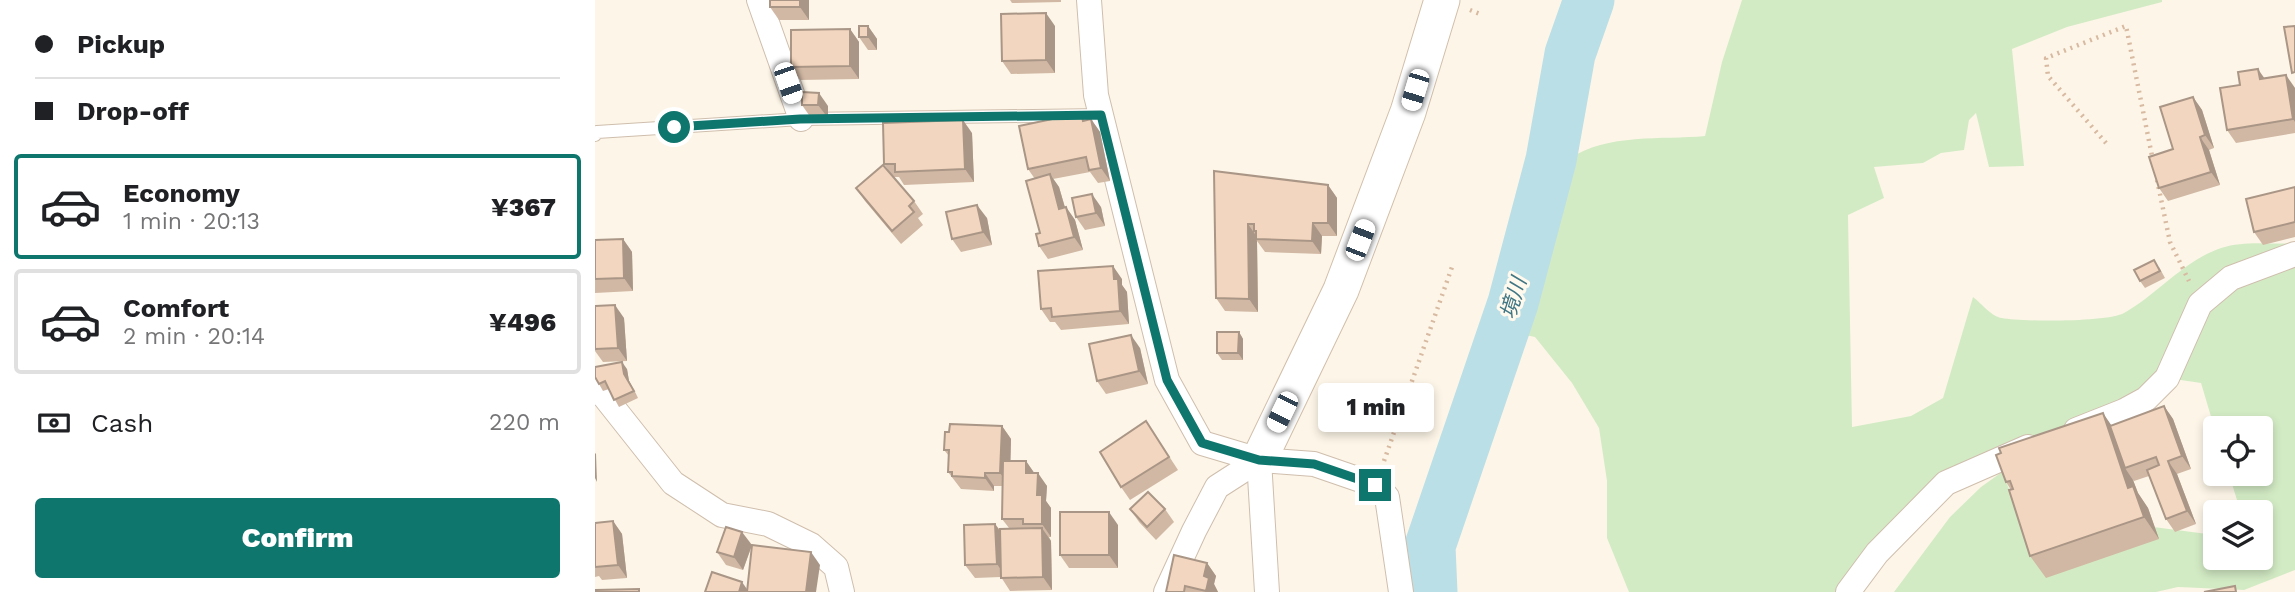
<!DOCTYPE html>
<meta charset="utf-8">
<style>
body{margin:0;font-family:"Work Sans","Noto Sans JP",sans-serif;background:#f2f2f2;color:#202124;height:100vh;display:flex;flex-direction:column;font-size:26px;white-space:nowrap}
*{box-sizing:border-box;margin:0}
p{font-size:23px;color:#757577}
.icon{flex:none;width:38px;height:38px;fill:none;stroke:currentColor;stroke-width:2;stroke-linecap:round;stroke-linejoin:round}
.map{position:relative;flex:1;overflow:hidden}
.sheet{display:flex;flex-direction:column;background:#fff;width:595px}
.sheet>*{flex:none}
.guide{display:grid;align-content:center;height:154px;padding:0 35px;background:#fff}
.buttons{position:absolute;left:1608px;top:416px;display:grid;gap:14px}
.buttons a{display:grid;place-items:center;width:70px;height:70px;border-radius:7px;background:#fff;box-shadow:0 4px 10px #0003;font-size:35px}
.end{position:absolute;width:32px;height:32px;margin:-16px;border:9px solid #0f766e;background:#fff;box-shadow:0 0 0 4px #fff}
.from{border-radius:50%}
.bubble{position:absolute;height:49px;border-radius:7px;background:#fff;box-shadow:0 4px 10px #0003;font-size:23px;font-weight:800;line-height:49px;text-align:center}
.car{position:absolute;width:21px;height:42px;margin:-21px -10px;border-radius:9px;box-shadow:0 0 5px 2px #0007;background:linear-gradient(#fff 24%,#345 0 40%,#fff 0 76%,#345 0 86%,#fff 0)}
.guide b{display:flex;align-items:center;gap:24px;height:66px;font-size:26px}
.guide b+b{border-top:2px solid #e0e0e0}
.guide i{width:18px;height:18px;background:#202124}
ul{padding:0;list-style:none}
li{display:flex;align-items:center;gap:21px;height:105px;margin:0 14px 10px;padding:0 21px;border:4px solid #e0e0e0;border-radius:7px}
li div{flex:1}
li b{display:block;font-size:26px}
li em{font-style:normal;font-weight:800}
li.active{border-color:#0f766e}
li>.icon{width:63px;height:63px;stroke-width:1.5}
.pay{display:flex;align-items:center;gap:18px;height:77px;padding:0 35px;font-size:26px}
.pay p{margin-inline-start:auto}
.action{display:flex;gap:14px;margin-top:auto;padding:14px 35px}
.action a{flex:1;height:80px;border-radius:7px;background:#0f766e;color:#fff;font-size:28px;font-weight:800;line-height:80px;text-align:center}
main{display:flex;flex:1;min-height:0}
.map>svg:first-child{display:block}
.green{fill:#d3ebc5}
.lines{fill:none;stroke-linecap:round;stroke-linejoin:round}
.river{stroke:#bbdfe7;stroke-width:51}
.lane-casing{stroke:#cfbead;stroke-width:14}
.street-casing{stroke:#cfbead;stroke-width:26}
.secondary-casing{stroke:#d2bfaa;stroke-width:37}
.path{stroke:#d8b9a1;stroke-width:4.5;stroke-dasharray:2 5;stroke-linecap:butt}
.lane{stroke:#fff;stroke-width:12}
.street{stroke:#fff;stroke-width:24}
.secondary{stroke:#fff;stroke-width:35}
.wall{fill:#d1b8a4}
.shaded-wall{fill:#aa9686}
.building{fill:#f3d6bf;stroke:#aa9686;stroke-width:2}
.route{stroke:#0f766e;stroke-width:9}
.labels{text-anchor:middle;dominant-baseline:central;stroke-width:6;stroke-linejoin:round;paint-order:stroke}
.water-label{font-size:21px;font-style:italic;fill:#407684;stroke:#fff9ee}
</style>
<main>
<section class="sheet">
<div class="guide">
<b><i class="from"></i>Pickup</b>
<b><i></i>Drop-off</b>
</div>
<ul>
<li class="active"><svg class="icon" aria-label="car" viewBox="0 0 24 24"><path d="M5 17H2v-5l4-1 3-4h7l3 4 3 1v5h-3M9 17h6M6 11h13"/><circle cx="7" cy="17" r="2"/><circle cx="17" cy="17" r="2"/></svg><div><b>Economy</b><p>1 min · 20:13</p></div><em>¥367</em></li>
<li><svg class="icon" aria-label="car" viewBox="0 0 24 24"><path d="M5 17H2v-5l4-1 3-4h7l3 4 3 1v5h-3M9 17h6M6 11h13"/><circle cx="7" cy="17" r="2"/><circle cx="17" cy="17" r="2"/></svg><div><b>Comfort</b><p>2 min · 20:14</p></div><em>¥496</em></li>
</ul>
<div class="pay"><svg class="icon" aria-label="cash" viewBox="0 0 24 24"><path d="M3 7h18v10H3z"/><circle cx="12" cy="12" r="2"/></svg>Cash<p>220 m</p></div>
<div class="action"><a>Confirm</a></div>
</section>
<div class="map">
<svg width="1700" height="592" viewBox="0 0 1700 592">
<rect width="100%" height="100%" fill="#fdf6e8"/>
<path class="green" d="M1147,0H1567V2L1472,27L1417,49L1429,166L1394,167L1381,113L1374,120L1369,150L1346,153L1328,163L1279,167L1289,198L1253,215L1257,427L1316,416L1348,398L1378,297C1386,303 1397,317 1407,318C1427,322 1514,322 1529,313C1563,294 1588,261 1626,248C1651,240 1675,245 1700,243V570L1649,590L1583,587L1561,592H1299L1355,517L1386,487L1407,472L1442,556L1551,526L1620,535V558H1666V513H1646L1634,474H1666V429L1620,430L1606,383L1572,378L1351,483L1253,592H1034L1012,538V481L1004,428L977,383L940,337L915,332C925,299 950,175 974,159C1012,133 1067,140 1110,136L1127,62Z"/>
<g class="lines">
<path class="river" d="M837,592L835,546L918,303L956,160L975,54L994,0"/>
<defs>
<path id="lane" d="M0,135L2,132L206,119L506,115"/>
<g id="street">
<path d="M164,0L206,119"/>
<path d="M494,0L501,95L572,380L607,443L664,460L719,464L780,485L792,497L806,592"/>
<path d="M0,390L9,396L78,483L127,515L173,524L216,545L241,567L247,592"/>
<path d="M1481,430L1529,411L1551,399L1572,378L1605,304L1636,278L1700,254"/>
<path d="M664,460L672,592"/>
<path d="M571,592L599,531L622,487L664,460"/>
<path d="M1253,592L1282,553L1351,483L1433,447"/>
</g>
<path id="secondary" d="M664,460L746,290L813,112L847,0"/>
</defs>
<use href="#lane" class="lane-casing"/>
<use href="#street" class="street-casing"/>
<use href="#secondary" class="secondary-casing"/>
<g class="path">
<path d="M875,10L885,14"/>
<path d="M1511,143L1453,76L1451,58L1531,26L1558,161"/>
<path d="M1562,180L1575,242L1594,281"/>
<path d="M789,461L857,267"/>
</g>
<use href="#lane" class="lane"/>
<use href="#street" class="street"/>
<use href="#secondary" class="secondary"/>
</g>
<g class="wall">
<path d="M175,0H214V20H184L175,7Z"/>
<path d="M415,0H466V2L417,3Z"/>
<path d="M273,26L282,39V50H273L264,37Z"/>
<path d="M460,26V73L416,74L407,61Z"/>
<path d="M255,29L264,42V79L205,80L196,67Z"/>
<path d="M1670,78L1700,88V133L1641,143L1632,130L1645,85Z"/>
<path d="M1598,97L1607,110L1619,148L1614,150L1625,185L1573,201L1564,188Z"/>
<path d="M207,105L233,106V118H216Z"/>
<path d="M486,113L491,120L496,119L505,132L515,181L503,183L495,172L458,179L464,187L470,207H471L480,220L488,250L453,259L444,246L445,233L440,179L433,169Z"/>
<path d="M377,133L379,182L309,185L304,177H298L319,201L328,214L323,218L328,225L306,244L270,201L261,188L297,175L289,164Z"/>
<path d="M619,171L733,185L742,198V236H727L726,254L670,252L662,241L663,312L630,311L621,298Z"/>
<path d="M1700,187V237L1668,245L1659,232Z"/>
<path d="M506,207L510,226L490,230L481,217Z"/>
<path d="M392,218L397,245L366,252L357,239Z"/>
<path d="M28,239L37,252L38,291L0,293V240Z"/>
<path d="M1564,267L1570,278L1550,288L1545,281Z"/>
<path d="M527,279V285L532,292L534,324L466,330L460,322H455L446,309Z"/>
<path d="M0,306L29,318L32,361L8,362L0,351Z"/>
<path d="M644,332L648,339V360H627L622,353Z"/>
<path d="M545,348L553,384L511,394L502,381Z"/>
<path d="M32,369L34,381L43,398L24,407L14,389L8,391L4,384Z"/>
<path d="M1569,406L1578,419L1596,469L1582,474L1601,524L1580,532L1571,519L1554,476L1539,481L1538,480L1543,493L1553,508L1564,539L1451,578L1435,556L1416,490L1411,482L1516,426Z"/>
<path d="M551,421L583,470L535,500L526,487Z"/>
<path d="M407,426L416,439L415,461H431L439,473L452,486L451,501L456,508V537H454L456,541L457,590L415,591L406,577L380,578L370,565L400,524L405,530L414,528L407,519L408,486H399V491L366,489L353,472L354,456L349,450L354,432Z"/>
<path d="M535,509H570L579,522L561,540L544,522Z"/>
<path d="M18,521L27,534L32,578L7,580L4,576L0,577V523Z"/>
<path d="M523,525V568H474L465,555Z"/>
<path d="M157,545L148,570L131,565L122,552Z"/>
<path d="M612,563L621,576L619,584L623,592H571Z"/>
</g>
<g class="shaded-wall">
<path d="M205,0H214V20L205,7Z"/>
<path d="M451,13L460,26V73L451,60Z"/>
<path d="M273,26L282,39V50L273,37Z"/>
<path d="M255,29L264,42V79L255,66Z"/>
<path d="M1663,69L1672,82L1665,79Z"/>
<path d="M1691,75L1700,88V122L1698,119Z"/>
<path d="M224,93L233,106V118L223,105Z"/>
<path d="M1598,97L1607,110L1619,148L1610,135Z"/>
<path d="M496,119L505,132L515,181L506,168Z"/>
<path d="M368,120L377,133L379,182L370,169Z"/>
<path d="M1605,137L1614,150L1625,185L1616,172Z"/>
<path d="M455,174L464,187L474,222L464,209Z"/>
<path d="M733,185L742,198V236L733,223Z"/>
<path d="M497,194L506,207L510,226L501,213Z"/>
<path d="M382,205L392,218L397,245L388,232Z"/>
<path d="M471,207L480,220L488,250L479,237Z"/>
<path d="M718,223L727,236L726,254L717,241Z"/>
<path d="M653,224L662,237L661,239L662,241L663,312L654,299Z"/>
<path d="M28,239L37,252L38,291L29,278Z"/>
<path d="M518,266L527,279V285L532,292L534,324L525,311L519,279Z"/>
<path d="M20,305L29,318L32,361L23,348Z"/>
<path d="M644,332L648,339V360L643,353Z"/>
<path d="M536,335L545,348L553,384L544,371Z"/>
<path d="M27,362L32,369L34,381L43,398L29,374Z"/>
<path d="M1569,406L1578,419L1596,469L1587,456Z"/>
<path d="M1508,413L1523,435L1530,468L1538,480L1543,493L1553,508L1564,539L1549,517L1533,488Z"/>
<path d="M407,426L416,439L415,486L405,473Z"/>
<path d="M0,453L1,454L2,482L0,478Z"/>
<path d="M431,461L440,474L431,473Z"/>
<path d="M1573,461L1582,474L1601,524L1592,511Z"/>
<path d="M390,473L399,486V491L390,478Z"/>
<path d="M443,473L452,486L451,501L456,508V537L447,524L442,495Z"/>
<path d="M514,512L523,525V568L514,555Z"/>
<path d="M18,521L27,534L32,578L23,565Z"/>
<path d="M400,524L409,537L411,577L402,564Z"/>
<path d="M447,528L456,541L457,590L448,577Z"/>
<path d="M147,532L157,545L148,570L139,557Z"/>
<path d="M216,552L225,565L221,592H211Z"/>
<path d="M612,563L621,576L619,584L623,592H612L611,591L609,576Z"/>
<path d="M147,582L154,592H144Z"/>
</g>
<g class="building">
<rect x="175" y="0" width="30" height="7"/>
<path d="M451,13V60L407,61L406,14Z"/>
<rect x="264" y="26" width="9" height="11"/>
<path d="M1700,26V72L1697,73L1689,27Z"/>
<path d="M255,29V66L196,67V30Z"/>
<path d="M1663,69L1665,79L1691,75L1698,119L1632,130L1625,88L1645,85L1643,72Z"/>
<path d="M207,92L224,93L223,105H207Z"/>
<path d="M1598,97L1610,135L1605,137L1616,172L1564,188L1554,157L1578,149L1565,107Z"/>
<path d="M486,113L488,121L496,119L506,168L494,170L491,157L433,169L424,126Z"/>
<path d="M368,120L370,169L300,172V164H289L288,123Z"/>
<path d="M288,165L319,201L314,206L319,212L297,231L261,188Z"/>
<path d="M619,171L733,185V223H718L717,241L661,239V231H659V224H653L654,299L621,298Z"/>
<path d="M455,174L464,209L471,207L479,237L444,246L441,234L445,233L431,181Z"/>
<path d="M1700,187V222L1659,232L1651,199Z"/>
<path d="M497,194L501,213L481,217L477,198Z"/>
<path d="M382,205L388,232L357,239L351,212Z"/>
<path d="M28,239L29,278L0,279V240Z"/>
<path d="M1559,260L1565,271L1545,281L1539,270Z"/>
<path d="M518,266L519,279H523L525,311L457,317L456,308L446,309L443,271Z"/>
<path d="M20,305L23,348L0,349V306Z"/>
<path d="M622,332H644L643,353H622Z"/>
<path d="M536,335L544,371L502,381L494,344Z"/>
<path d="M27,362L29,374L39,391L19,400L10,381L4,384L0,377V367Z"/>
<path d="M1569,406L1587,456L1573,461L1592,511L1571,519L1552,470L1564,465L1561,457L1530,468L1515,426Z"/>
<path d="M1508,413L1533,488L1538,486L1549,517L1435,556L1414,490L1418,489L1415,481L1411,482L1401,455L1406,453L1404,448Z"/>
<path d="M551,421L574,457L526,487L505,452Z"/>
<path d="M355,424L407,426L405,473H390V478L357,476V472H353L354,450H349L350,432H354Z"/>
<path d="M408,461H431V473H443L442,495H447V524H428V519H407Z"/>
<path d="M553,492L570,509L552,527L535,509Z"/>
<rect x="465" y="512" width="49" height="43"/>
<path d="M18,521L23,565L0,567V523Z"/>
<path d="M400,524L402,564L370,565L369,525Z"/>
<path d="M131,527L147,532L139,557L122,552Z"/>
<path d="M447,528L448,577L406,578L405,529Z"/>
<path d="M157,545L216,552L211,592H152Z"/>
<path d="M579,555L612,563L609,576L614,578L611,591L590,586L589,592H571Z"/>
<path d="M117,572L147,582L144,592H110Z"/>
<path d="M1640,586L1641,592H1609Z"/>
<path d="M44,589V592H0V590Z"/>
</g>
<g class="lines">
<path class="route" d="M79,127L205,119L506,115L572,380L607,443L664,460L719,464L780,485"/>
</g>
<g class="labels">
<g class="water-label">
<text transform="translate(918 298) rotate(-73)">境川</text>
</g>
</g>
</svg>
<div class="buttons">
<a><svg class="icon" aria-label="locate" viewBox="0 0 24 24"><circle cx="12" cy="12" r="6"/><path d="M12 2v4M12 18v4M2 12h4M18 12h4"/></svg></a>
<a><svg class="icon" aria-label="layers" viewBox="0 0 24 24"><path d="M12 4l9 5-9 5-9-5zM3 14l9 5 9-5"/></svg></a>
</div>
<i class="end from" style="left:79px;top:127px"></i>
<i class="end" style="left:780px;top:485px"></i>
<div class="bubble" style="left:723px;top:383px;width:116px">1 min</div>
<i class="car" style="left:193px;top:83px;rotate:161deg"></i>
<i class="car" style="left:820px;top:90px;rotate:197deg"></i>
<i class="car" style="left:765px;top:240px;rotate:21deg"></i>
<i class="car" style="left:687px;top:412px;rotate:206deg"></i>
</div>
</main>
